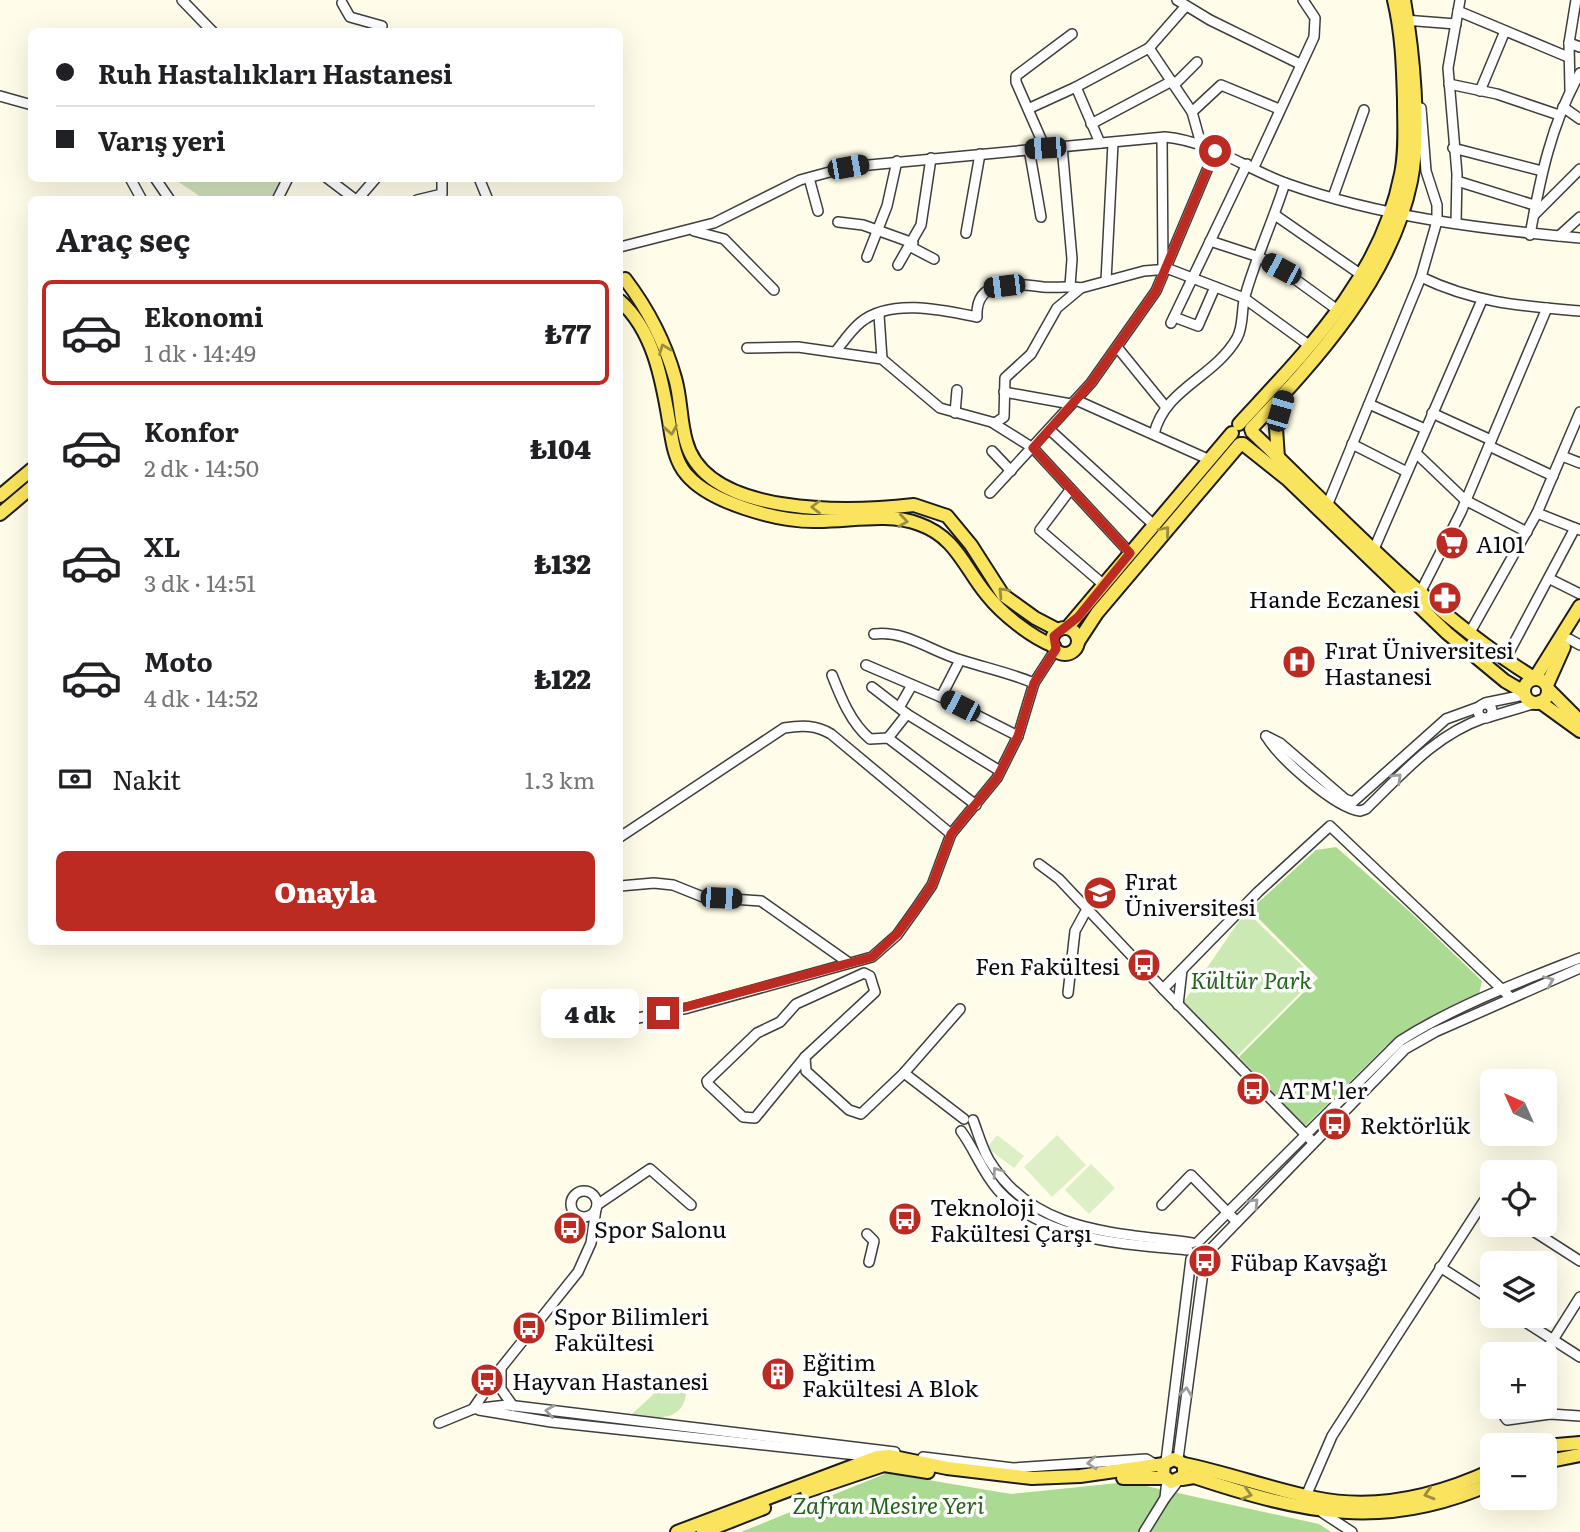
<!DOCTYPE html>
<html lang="tr">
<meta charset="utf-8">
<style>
body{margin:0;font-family:Literata,serif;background:#f6f6f6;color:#202124;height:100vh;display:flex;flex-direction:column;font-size:26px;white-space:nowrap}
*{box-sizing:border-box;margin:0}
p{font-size:23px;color:#757577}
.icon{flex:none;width:38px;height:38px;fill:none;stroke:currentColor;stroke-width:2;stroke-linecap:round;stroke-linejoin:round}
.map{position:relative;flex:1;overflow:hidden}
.details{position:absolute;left:28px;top:196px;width:595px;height:749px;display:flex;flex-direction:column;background:#fff;border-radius:10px;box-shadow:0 7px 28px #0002}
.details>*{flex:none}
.hud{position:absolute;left:28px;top:28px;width:595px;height:154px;border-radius:10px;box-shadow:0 7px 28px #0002;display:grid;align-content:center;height:154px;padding:0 28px;background:#fff}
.needle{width:46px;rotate:315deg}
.fabs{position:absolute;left:1480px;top:1069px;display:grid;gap:14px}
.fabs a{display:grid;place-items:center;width:77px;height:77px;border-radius:10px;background:#fff;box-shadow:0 7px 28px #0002;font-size:35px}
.end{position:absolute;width:32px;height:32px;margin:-16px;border:9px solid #bc2b22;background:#fff;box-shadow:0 0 0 4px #fff}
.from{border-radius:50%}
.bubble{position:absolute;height:49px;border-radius:10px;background:#fff;box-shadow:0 7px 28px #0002;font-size:23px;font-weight:800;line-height:49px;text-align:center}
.car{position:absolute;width:21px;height:42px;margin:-21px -10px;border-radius:9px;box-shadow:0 0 5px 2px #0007;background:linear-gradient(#222 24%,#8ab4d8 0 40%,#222 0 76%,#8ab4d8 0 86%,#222 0)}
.hud b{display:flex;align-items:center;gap:24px;height:66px;font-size:26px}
.hud b+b{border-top:2px solid #e0e0e0}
.hud i{width:18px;height:18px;background:#202124}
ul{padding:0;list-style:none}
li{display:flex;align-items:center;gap:21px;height:105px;margin:0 14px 10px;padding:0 14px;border:4px solid transparent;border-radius:10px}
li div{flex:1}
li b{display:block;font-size:26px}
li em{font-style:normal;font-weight:800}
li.active{border-color:#bc2b22}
li>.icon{width:63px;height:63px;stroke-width:1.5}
h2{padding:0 28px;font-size:32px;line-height:84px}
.pay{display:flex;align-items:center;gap:18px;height:77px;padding:0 28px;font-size:26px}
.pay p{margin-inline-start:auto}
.primary-button{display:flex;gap:14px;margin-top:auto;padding:14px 28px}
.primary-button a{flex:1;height:80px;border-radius:10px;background:#bc2b22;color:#fff;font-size:28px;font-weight:800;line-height:80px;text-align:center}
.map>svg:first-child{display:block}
.green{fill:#cae9b3}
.forest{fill:#abda92}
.cemetery{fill:#d0e0bc}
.pitch{fill:#ddf0c5}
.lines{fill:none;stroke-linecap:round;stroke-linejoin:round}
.minor-casing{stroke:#3e3e3e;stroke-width:12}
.major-casing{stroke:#1c1c1c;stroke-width:16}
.minor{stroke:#fff;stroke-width:9}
.major{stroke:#fae45e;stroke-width:12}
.oneway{stroke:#9a8d3d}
.oneway2{stroke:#9d9d9d}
.route{stroke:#bc2b22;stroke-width:9}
.labels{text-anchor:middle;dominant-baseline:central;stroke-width:7;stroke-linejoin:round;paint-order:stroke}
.poi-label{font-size:23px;fill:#0b0b0b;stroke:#fff;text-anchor:start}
.park-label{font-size:23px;font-style:italic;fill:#23631c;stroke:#fff}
</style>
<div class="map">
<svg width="1580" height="1532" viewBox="0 0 1580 1532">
<rect width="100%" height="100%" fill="#fffde9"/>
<g class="green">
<path d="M1246,911L1315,978L1233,1060L1180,1007Z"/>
<path d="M671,1378L686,1393C683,1422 657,1418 634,1417L632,1414Z"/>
</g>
<g class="forest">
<path d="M1336,847L1407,909L1482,981L1479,994L1457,1003L1386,1046L1305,1126L1239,1057L1318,978L1250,910L1316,850Z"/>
<path d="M887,1473L1011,1494L1128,1482L1319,1524L1331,1532H741Z"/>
</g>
<path class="cemetery" d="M174,179H283L272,200L204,199Z"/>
<g class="pitch">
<path d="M997,1135L1024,1156L1014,1168L987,1148Z"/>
<path d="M1057,1135L1086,1165L1052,1197L1024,1167Z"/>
<path d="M1091,1164L1115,1188L1089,1214L1065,1190Z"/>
</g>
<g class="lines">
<defs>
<g id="minor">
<path d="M182,0L213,32"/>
<path d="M1177,0L1210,20L1300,64"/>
<path d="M342,3L350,17L382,26L377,32"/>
<path d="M1458,11L1568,57"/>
<path d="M1404,20L1456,24"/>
<path d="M1569,43L1580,47"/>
<path d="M1149,48L1185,7"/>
<path d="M1449,84L1497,94L1559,115"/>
<path d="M1174,85L1197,62"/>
<path d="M1570,90L1569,43L1576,0"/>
<path d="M1480,91L1505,31"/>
<path d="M0,96L32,105"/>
<path d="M1563,107L1580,119"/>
<path d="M1030,108L1076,87"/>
<path d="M1192,112L1221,85L1279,109"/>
<path d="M1091,124L1172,81"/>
<path d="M1162,138L1163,267"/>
<path d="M1100,143L1076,87L1149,48L1192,112L1201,144"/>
<path d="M1062,146L1072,259L1070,286"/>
<path d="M1045,148L1016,82V76L1072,34"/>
<path d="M1453,148L1542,171"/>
<path d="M1029,149L1041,217"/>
<path d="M1254,167L1314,37L1315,18L1303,0"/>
<path d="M130,178L142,200"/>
<path d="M155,178L170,200"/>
<path d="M327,178L356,200"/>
<path d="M479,178L488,200"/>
<path d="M809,178L818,211"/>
<path d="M1457,181L1534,205"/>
<path d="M1333,197L1364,110"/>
<path d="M277,200L288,178"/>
<path d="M357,200L376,178"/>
<path d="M417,200L442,194V178"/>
<path d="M1275,215L1363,276"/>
<path d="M1534,215L1580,169"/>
<path d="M838,222L863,225L913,243"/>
<path d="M1456,223L1457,174L1448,68L1460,0"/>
<path d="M694,231L724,239L774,290"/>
<path d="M966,233L980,154"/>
<path d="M1530,235C1540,179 1551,124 1580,73"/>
<path d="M1559,236L1580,217"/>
<path d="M1210,241L1259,257L1281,269L1339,311"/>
<path d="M620,247L714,223L800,180L848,167L1165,137C1210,141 1246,169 1288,184C1381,217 1482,229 1580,238"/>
<path d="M911,247L934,259"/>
<path d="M867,257L887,206L897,161"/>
<path d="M898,265L921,225L931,158"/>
<path d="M1421,277C1475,303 1521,306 1580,311"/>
<path d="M1106,281L1113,143"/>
<path d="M879,315L882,359"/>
<path d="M1174,317L1198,326L1215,287"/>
<path d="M1171,323L1247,164"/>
<path d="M1117,347L1165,406"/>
<path d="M747,348L798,347L882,359L940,408L995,423L1004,417L1005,378L1031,354L1057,308L1081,288L1144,271L1169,269L1244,298L1310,346"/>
<path d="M836,351C844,341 851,330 861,322C891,298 943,310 977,317C975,278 1015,283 1043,287C1056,288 1068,286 1081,288"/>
<path d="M1004,392L1071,404"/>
<path d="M1076,400L1210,460"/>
<path d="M1369,404L1425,429"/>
<path d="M955,413L957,390"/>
<path d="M1432,413L1491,440"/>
<path d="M993,423L1033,448L1130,553"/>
<path d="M1050,430L1154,525"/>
<path d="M1154,434C1165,388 1214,378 1237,338C1244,325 1241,310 1245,296C1256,257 1273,221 1285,183"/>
<path d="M1352,444L1407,472"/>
<path d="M1489,446L1553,476"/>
<path d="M992,451L1011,471"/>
<path d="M1416,453L1465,500L1527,532"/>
<path d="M1562,456L1580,463"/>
<path d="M1070,490L1040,530L1104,585"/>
<path d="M990,493L1091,383L1156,291L1215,151"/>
<path d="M1327,506L1421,277L1437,221V205L1426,171L1421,108"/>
<path d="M1537,513L1580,530"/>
<path d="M1374,549L1482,300"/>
<path d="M1550,579L1580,594"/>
<path d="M1421,591L1461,512L1547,308"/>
<path d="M874,634C906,630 932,652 961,660C986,668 1010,673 1034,683"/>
<path d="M1469,634L1537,513L1580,412"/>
<path d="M1569,639L1580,645"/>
<path d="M1505,660L1575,528"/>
<path d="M866,665L941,697L1018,736"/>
<path d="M832,675C841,698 851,723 870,739L888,738L976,805"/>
<path d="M872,687L907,714L1000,771"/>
<path d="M941,697L960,660"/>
<path d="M1485,703L1524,695"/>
<circle cx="1485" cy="711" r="7"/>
<path d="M900,706L912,685"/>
<path d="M1489,717L1536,703"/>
<path d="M1266,736C1279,758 1335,808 1360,811L1366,809C1403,773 1435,735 1484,718"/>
<path d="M1266,736L1280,743L1345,799L1353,802L1446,719L1479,707"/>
<path d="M888,738L907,714"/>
<path d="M620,837L784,728C802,725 816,725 831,734L951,834"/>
<path d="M1039,864L1059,879L1163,989"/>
<path d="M620,886L654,883L673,885L703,897L761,901L849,963"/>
<path d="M864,973L870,976L875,992L805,1057L755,1118L743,1117L708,1084L707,1081L757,1033L780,1022L796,1004Z"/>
<path d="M1068,993L1075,931L1087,909"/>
<path d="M1178,1005L1182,970"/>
<path d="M566,1017L638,1018L688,1008L872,957L897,935L917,907L932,885L951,834L997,778L1018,736L1034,683L1056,649"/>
<path d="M805,1057L806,1071L849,1110L861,1114L904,1073L960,1009"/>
<path d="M904,1073L964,1119"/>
<path d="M973,1120C978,1133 982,1148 989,1160C1034,1234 1115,1232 1192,1243"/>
<path d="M961,1131C975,1150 982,1172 998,1190C1044,1241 1124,1244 1188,1250"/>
<path d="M1313,1142L1163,989L1258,892L1330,826L1510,997"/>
<circle cx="584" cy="1204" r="13"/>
<path d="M597,1205L650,1169L691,1205"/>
<path d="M1162,1205L1191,1175L1237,1222"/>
<path d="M1524,1225L1580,1261"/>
<path d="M867,1234L874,1241L869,1262"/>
<path d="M1198,1242L1400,1041C1455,1006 1519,982 1580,958"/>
<path d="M1207,1253L1405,1049L1435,1032L1580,968"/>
<path d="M1440,1267L1493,1301"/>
<path d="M1516,1316L1580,1357"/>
<path d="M1544,1354L1580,1297"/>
<path d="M501,1369V1389L513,1406"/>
<path d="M1509,1407L1504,1416L1507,1420L1550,1414L1580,1416"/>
<path d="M473,1409L507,1405L895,1452"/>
<path d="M479,1410L551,1422L875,1457"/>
<path d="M439,1423L473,1409L501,1368L578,1272L591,1243L596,1209"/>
<path d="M923,1457L1013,1468L1146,1459L1158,1466"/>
<path d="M1178,1459L1205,1257"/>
<path d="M1166,1461L1191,1259"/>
<path d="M1167,1480L1165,1498L1178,1481"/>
<path d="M1306,1496L1332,1436L1484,1201L1493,1205"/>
<path d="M1323,1513L1352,1532"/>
<path d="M1144,1532L1165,1498"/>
</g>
<g id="major">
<path d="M625,279C647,308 665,342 675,378C681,398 680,420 686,441C706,518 852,512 914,505L947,516L971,545L1003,595L1035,618L1058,630"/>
<path d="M620,301C653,330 662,379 669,421C672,439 674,461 687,475C711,503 777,521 814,521C847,522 887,512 919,524C956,537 964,567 987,595C1002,614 1031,637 1054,646"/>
<path d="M1239,424C1307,350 1381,277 1401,174C1406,150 1404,125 1404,100C1403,66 1402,33 1394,0"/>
<path d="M1251,429C1317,359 1391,279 1411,181C1421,130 1413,51 1404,0"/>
<path d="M1252,432C1342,518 1428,612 1534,678"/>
<path d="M1243,444L1287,479L1447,633L1505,681L1524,692"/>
<path d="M1278,458L1276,428L1284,396"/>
<path d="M0,496L32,469"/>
<path d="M0,514L32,487"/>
<path d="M1067,628L1232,433"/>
<circle cx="1065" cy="641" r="13"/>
<path d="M1078,642L1097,613L1240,444"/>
<path d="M1535,678L1580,606"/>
<circle cx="1536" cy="691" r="12"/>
<path d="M1547,685L1564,647"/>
<path d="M1548,689L1580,721"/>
<path d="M1540,702L1580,731"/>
<path d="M1545,1446L1580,1443"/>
<path d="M1545,1462L1580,1455"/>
<path d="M1184,1464V1476L1171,1482L1163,1475L1164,1464L1174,1459L1184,1464C1228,1473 1271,1489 1315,1498C1376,1511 1437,1496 1493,1470"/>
<path d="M1123,1478H1165"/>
<path d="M1182,1479L1194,1477C1303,1513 1384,1532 1493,1483"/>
<path d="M807,1491L884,1465L928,1472"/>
<path d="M677,1532L877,1457L889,1456L947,1468L1032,1478L1080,1476L1164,1464"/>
<path d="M703,1532L764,1508"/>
</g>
</defs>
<use href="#minor" class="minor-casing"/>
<use href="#major" class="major-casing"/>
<use href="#minor" class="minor"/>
<use href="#major" class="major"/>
</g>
<defs><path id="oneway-chevron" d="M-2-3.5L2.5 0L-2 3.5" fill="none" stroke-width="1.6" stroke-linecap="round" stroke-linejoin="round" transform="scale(1.75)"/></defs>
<g class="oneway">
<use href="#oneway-chevron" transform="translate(664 349) rotate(-111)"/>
<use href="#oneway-chevron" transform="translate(671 430) rotate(80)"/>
<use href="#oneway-chevron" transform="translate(816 507) rotate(180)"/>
<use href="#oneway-chevron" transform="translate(903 521) rotate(8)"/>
<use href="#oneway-chevron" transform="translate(1165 531) rotate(-50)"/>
<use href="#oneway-chevron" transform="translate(1003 592) rotate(-134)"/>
<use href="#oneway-chevron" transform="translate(1247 1494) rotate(16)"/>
<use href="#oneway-chevron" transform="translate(1429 1494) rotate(163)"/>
</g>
<g class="oneway2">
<use href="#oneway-chevron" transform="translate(1397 778) rotate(-44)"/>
<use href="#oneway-chevron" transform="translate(1549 981) rotate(-23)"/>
<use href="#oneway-chevron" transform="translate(997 1172) rotate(-126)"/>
<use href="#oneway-chevron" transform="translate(1254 1203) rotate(-46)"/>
<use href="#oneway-chevron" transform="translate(1186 1392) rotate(-82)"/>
<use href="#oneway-chevron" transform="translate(550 1411) rotate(-172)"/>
<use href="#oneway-chevron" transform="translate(1092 1463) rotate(176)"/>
</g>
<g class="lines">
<path class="route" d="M663,1013L872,957L897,934L917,907L932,885L951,834L997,778L1018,736L1034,683L1056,649L1054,636L1078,617L1130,553L1033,448L1091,383L1156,291L1215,151"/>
</g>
<defs>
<symbol id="supermarket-disc" viewBox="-11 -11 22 22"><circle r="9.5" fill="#bc2b22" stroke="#fff"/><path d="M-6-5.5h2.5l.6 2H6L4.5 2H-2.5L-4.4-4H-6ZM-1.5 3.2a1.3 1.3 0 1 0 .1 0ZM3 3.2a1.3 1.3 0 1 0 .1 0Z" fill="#fff"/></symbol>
<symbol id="pharmacy-disc" viewBox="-11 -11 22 22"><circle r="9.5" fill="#bc2b22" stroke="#fff"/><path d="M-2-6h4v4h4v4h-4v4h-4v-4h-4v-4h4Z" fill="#fff"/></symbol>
<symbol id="hospital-disc" viewBox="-11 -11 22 22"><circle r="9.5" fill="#bc2b22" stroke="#fff"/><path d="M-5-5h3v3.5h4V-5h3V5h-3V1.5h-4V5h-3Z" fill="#fff"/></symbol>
<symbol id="university-disc" viewBox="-11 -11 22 22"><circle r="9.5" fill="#bc2b22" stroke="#fff"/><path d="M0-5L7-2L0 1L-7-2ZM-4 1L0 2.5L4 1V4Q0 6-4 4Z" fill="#fff"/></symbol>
<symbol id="bus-disc" viewBox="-11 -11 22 22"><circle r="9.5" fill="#bc2b22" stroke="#fff"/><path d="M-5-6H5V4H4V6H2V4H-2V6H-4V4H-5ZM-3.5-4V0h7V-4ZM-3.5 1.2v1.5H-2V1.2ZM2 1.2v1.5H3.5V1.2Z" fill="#fff"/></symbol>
<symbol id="building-disc" viewBox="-11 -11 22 22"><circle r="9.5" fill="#bc2b22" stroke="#fff"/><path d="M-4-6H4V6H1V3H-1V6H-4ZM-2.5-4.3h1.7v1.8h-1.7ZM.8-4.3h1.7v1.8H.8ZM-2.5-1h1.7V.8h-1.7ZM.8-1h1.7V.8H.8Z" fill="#fff"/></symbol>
</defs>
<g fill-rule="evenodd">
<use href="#supermarket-disc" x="1433" y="524" width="38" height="38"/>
<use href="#pharmacy-disc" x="1426" y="579" width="38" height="38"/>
<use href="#hospital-disc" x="1280" y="643" width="38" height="38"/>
<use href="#university-disc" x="1081" y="874" width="38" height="38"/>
<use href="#bus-disc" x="1125" y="946" width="38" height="38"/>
<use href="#bus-disc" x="1234" y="1070" width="38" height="38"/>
<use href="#bus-disc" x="1316" y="1105" width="38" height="38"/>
<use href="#bus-disc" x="886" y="1200" width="38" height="38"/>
<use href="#bus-disc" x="551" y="1209" width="38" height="38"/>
<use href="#bus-disc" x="1186" y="1242" width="38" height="38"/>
<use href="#bus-disc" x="510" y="1309" width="38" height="38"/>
<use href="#building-disc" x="759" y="1355" width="38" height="38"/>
<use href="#bus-disc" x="468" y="1361" width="38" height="38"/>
</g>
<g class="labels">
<g class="poi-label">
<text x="1476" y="543">A101</text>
<text x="1420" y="598" text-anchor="end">Hande Eczanesi</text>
<text x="1324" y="649">Fırat Üniversitesi<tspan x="1324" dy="26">Hastanesi</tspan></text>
<text x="1124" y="880">Fırat<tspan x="1124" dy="26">Üniversitesi</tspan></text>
<text x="1120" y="965" text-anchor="end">Fen Fakültesi</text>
<text x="1278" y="1089">ATM'ler</text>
<text x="1360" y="1124">Rektörlük</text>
<text x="930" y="1206">Teknoloji<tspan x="930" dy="26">Fakültesi Çarşı</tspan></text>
<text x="594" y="1228">Spor Salonu</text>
<text x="1230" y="1261">Fübap Kavşağı</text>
<text x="554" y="1315">Spor Bilimleri<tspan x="554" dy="26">Fakültesi</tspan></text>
<text x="802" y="1361">Eğitim<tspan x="802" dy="26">Fakültesi A Blok</tspan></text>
<text x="512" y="1380">Hayvan Hastanesi</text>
</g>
<g class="park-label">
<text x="1251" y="979">Kültür Park</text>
<text x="888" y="1504">Zafran Mesire Yeri</text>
</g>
</g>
</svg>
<div class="fabs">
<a><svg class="needle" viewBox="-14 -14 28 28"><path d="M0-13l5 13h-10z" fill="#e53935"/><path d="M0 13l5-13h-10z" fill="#757577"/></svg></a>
<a><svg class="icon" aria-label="locate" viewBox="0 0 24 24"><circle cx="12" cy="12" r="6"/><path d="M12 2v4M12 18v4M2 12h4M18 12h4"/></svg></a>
<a><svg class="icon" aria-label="layers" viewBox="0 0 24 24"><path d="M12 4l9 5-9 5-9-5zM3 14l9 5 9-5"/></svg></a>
<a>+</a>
<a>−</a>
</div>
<i class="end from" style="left:1215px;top:151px"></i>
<i class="end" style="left:663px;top:1013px"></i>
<div class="bubble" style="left:541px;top:989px;width:98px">4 dk</div>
<i class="car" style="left:1045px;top:148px;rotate:266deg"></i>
<i class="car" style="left:848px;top:167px;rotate:80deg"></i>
<i class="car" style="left:1281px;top:269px;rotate:298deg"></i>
<i class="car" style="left:1004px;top:286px;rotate:263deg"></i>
<i class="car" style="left:1280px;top:411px;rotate:16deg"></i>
<i class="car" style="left:960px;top:706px;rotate:297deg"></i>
<i class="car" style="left:721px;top:898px;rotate:92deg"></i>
<div class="hud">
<b><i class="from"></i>Ruh Hastalıkları Hastanesi</b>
<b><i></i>Varış yeri</b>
</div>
<section class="details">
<h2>Araç seç</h2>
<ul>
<li class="active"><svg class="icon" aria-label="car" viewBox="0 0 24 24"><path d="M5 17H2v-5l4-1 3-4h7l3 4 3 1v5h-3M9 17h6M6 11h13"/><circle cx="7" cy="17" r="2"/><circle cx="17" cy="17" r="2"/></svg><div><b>Ekonomi</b><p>1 dk · 14:49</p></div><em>₺77</em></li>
<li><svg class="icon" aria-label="car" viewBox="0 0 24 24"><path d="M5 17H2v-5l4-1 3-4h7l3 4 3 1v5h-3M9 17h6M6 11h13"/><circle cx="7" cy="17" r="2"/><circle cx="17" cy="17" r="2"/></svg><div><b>Konfor</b><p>2 dk · 14:50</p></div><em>₺104</em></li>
<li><svg class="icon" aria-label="car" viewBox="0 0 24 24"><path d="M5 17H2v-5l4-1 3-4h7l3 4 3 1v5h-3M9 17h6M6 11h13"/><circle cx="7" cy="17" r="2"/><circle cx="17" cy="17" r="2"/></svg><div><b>XL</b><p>3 dk · 14:51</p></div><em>₺132</em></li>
<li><svg class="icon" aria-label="car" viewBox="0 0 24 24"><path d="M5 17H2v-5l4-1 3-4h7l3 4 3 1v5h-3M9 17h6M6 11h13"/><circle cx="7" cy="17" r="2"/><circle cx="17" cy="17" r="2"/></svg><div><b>Moto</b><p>4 dk · 14:52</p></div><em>₺122</em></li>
</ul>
<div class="pay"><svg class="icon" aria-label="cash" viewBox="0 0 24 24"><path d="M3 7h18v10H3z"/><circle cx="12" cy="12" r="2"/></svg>Nakit<p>1.3 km</p></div>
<div class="primary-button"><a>Onayla</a></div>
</section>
</div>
